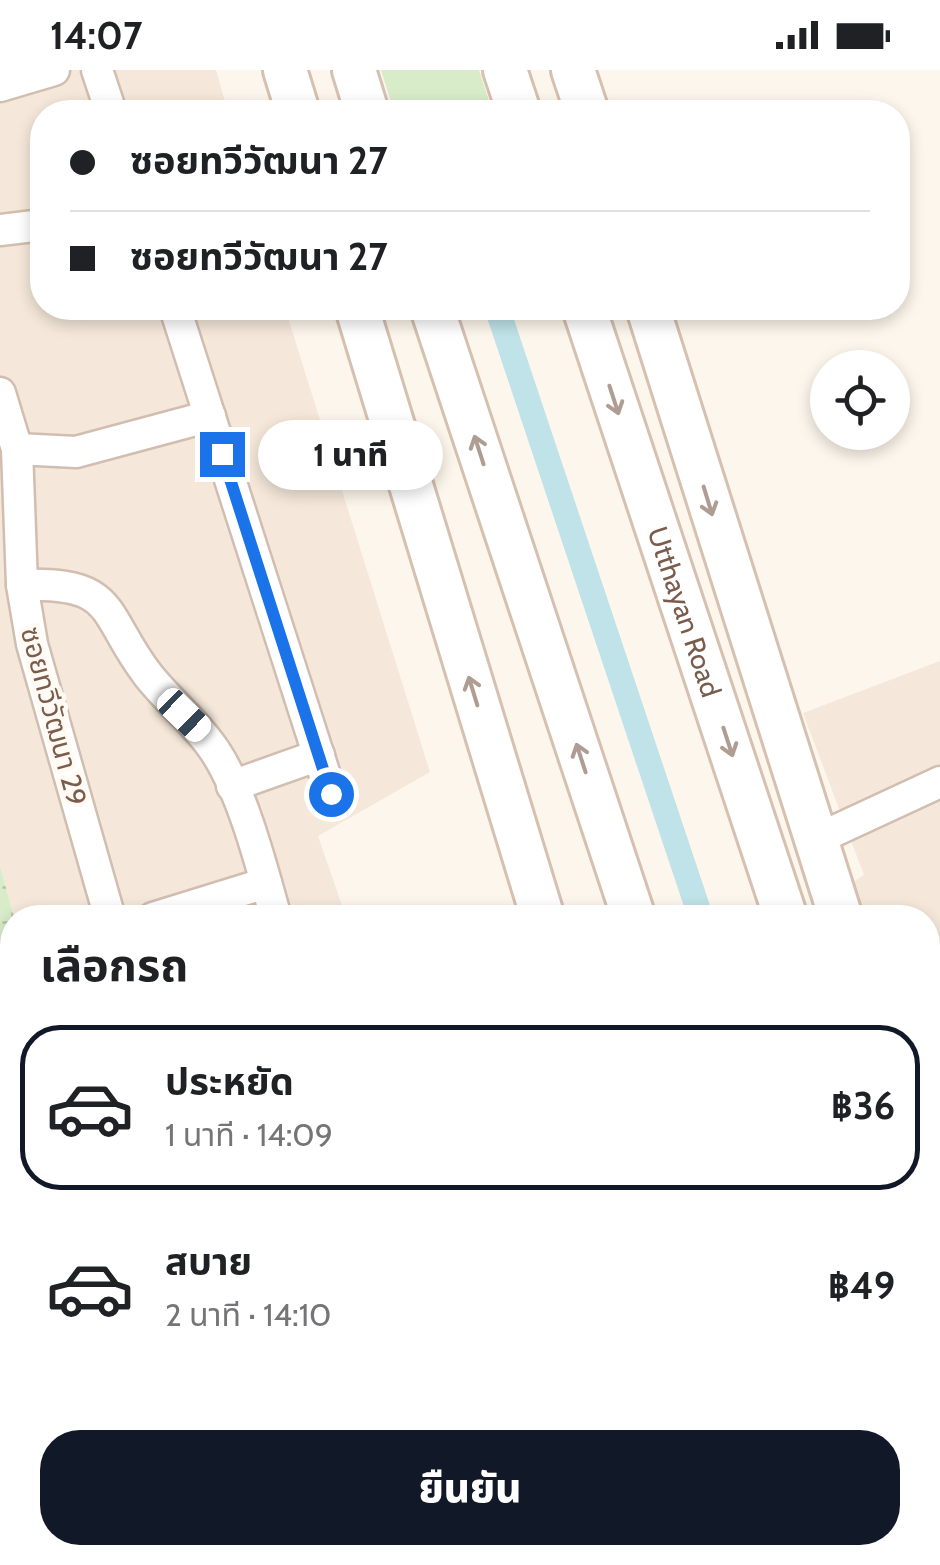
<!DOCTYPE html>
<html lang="th">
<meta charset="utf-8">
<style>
body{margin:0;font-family:Cabin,"Noto Sans Thai",sans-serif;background:#f6f6f6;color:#202124;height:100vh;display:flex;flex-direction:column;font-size:38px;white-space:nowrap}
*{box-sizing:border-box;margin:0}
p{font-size:32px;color:#757577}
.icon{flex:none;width:55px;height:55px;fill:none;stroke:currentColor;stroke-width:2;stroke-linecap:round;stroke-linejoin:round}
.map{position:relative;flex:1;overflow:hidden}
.side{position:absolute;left:0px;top:835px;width:940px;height:660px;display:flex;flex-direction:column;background:#fff;border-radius:40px 40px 0 0;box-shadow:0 5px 15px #0003}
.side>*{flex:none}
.guide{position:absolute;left:30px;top:30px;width:880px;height:220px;border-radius:40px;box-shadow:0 5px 15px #0003;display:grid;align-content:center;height:220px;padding:0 40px;background:#fff}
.fabs{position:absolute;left:810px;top:280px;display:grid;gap:20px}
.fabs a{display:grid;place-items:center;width:100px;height:100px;border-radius:50%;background:#fff;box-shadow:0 5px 15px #0003;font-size:50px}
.end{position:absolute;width:45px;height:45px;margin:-22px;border:12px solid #1a73e8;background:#fff;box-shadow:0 0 0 5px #fff}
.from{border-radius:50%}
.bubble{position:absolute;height:70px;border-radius:35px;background:#fff;box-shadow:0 5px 15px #0003;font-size:32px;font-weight:800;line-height:70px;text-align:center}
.car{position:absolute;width:30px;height:60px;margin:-30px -15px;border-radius:12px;box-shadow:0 0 8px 2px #0007;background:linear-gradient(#fff 24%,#345 0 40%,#fff 0 76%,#345 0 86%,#fff 0)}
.guide b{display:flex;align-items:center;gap:35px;height:95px;font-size:38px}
.guide b+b{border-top:2px solid #e0e0e0}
.guide i{width:25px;height:25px;background:#202124}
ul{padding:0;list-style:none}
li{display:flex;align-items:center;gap:30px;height:165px;margin:0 20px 15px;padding:0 20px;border:5px solid transparent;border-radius:40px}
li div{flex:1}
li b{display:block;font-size:38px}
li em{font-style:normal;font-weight:800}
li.active{border-color:#111827}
li>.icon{width:90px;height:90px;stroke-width:1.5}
h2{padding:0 40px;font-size:45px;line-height:120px}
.action{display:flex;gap:20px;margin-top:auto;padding:20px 40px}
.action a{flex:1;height:115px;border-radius:40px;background:#111827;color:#fff;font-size:40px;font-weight:800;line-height:115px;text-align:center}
.status{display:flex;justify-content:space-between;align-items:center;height:70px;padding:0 50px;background:#fff;direction:ltr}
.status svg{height:28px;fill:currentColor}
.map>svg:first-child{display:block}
.residential{fill:#f5e8da}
.wetland{fill:url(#wetland-marsh)}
.garden{fill:#d8ecc9}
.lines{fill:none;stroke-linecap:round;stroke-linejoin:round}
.canal{stroke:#bfe3e8;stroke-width:25}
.street-casing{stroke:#d1beb0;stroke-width:35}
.secondary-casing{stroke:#d6c0b0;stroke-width:48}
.path{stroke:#d9b8a5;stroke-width:5;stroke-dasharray:2.5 8;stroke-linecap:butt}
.street{stroke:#fff;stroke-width:30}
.secondary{stroke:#fff;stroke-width:42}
.oneway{stroke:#af9d94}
.route{stroke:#1a73e8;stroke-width:12}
.labels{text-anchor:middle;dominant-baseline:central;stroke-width:9;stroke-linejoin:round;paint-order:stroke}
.street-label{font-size:28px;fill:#7a5c4d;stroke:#fffaf3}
</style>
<div class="status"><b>14:07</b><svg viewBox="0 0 49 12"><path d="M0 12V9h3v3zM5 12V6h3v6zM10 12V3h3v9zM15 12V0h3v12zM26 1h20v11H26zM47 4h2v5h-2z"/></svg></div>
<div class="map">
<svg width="940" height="1495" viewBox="0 0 940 1495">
<defs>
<pattern id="wetland-marsh" width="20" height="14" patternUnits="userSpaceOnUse" patternTransform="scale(2.5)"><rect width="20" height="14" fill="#d8ecc9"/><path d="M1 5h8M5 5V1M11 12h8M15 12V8" fill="none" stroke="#b4c2a5"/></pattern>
</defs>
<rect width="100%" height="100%" fill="#fdf6ec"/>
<g class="residential">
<path d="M0,0H216L228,42H42V238H285L430,702L318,766L346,847H14L0,796Z"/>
<path d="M940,591V1068L928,1035V848L857,847L845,817L864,805L803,643Z"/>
<path d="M12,1420V1482H738L742,1495H0V1426Z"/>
</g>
<path class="wetland" d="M0,796L14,847L12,1420L0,1426Z"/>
<path class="garden" d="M381,0H479L490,34L462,42H394Z"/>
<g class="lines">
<g class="canal">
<path d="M497,238L701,848"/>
<path d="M913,1482L917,1495"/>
</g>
<defs>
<g id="street">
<path d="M97,0L111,42"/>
<path d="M0,16L54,0"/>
<path d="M0,160L42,155"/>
<path d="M175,238L331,724"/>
<path d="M0,323L17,379L22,515L32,574L110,848"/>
<path d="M17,379L76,382L210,346"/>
<path d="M22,515C119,512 101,544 148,605C169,632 196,652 215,681C243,723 262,798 276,848"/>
<path d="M232,716L319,685"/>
<path d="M815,770L940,712"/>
<path d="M153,848L266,813"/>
<path d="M928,895L940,892"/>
<path d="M248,1495L274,1482"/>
</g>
<g id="secondary">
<path d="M285,0L298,42"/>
<path d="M354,0L367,42"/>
<path d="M505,0L519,42"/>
<path d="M573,0L587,42"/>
<path d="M357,238L543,848"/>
<path d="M432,238L634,848"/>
<path id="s1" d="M584,238L786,848"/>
<path d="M648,238L841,848"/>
<path d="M928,1110L940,1147"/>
<path d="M928,1272L940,1309"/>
<path d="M765,1482L769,1495"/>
<path d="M844,1482L848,1495"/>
</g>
</defs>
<use href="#street" class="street-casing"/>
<use href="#secondary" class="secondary-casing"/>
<path class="path" d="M928,1029L940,1069"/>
<use href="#street" class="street"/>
<use href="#secondary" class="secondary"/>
</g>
<defs><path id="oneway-shaft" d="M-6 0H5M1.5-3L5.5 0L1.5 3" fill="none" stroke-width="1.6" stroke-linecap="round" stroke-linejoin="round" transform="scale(2.5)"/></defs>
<g class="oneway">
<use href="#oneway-shaft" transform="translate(614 330) rotate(72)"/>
<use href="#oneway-shaft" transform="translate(479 380) rotate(-108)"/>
<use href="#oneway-shaft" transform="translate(708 431) rotate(73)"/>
<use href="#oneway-shaft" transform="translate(473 621) rotate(-107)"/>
<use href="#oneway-shaft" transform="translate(728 672) rotate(72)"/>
<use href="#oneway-shaft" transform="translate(581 688) rotate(-108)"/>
</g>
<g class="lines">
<path class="route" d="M222,384L331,724"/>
</g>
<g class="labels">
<g class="street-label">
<text stroke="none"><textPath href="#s1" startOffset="320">Utthayan Road</textPath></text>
<text transform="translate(54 646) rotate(75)">ซอยทวีวัฒนา 29</text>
</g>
</g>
</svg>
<div class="fabs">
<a><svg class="icon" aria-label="locate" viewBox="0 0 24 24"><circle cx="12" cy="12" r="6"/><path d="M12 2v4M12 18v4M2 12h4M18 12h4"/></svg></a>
</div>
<i class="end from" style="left:331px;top:724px"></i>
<i class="end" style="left:222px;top:384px"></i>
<div class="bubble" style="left:258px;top:350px;width:185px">1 นาที</div>
<i class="car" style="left:184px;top:645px;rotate:134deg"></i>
<div class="guide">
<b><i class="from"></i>ซอยทวีวัฒนา 27</b>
<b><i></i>ซอยทวีวัฒนา 27</b>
</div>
<section class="side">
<h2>เลือกรถ</h2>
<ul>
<li class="active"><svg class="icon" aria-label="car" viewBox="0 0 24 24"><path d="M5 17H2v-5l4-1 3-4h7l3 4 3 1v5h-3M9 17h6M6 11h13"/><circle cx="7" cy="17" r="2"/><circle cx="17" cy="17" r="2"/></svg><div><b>ประหยัด</b><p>1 นาที · 14:09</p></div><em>฿36</em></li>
<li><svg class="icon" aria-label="car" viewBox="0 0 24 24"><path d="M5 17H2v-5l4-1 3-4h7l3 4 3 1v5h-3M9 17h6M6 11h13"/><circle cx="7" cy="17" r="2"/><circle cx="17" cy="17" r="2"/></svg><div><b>สบาย</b><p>2 นาที · 14:10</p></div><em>฿49</em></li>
</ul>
<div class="action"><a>ยืนยัน</a></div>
</section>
</div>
